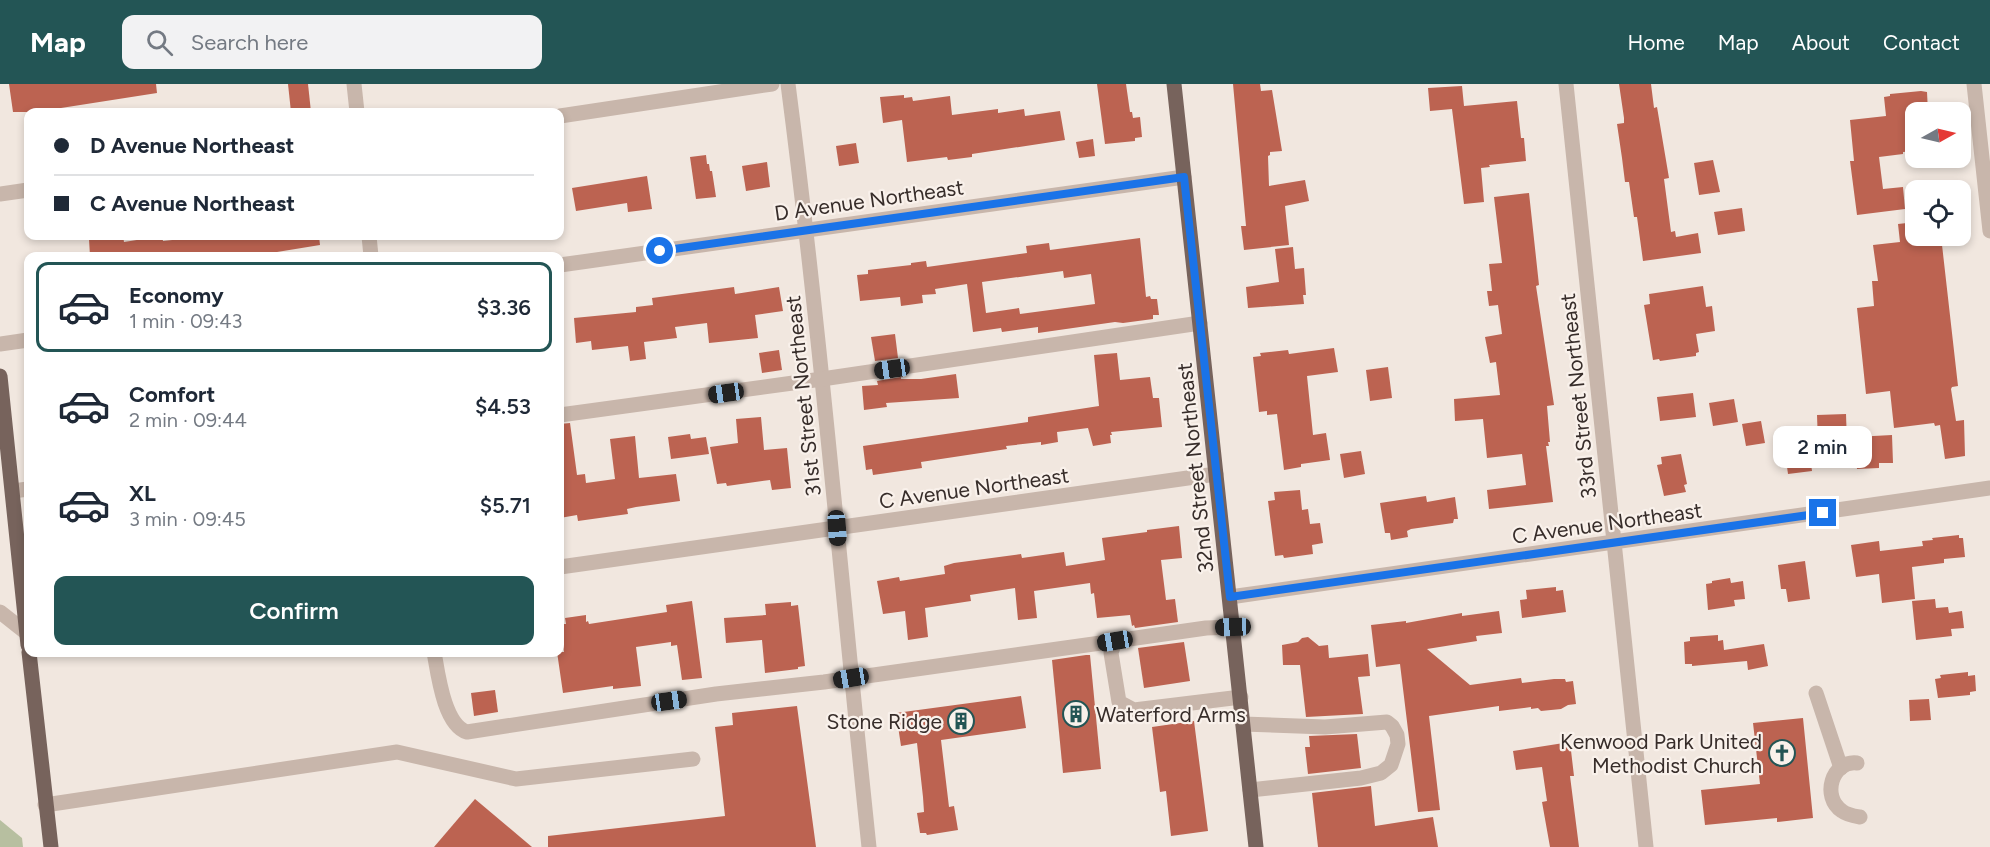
<!DOCTYPE html>
<meta charset="utf-8">
<style>
body{margin:0;font-family:Figtree,sans-serif;background:#f2f2f3;color:#1f2937;height:100vh;display:flex;flex-direction:column;font-size:22px;white-space:nowrap}
*{box-sizing:border-box;margin:0}
p{font-size:20px;color:#747a83}
.icon{flex:none;width:33px;height:33px;fill:none;stroke:currentColor;stroke-width:2;stroke-linecap:round;stroke-linejoin:round}
.map{position:relative;flex:1;overflow:hidden}
.sheet{position:absolute;left:24px;top:168px;width:540px;height:405px;display:flex;flex-direction:column;background:#fff;border-radius:12px;box-shadow:0 3px 9px #0003}
.sheet>*{flex:none}
.hud{position:absolute;left:24px;top:24px;width:540px;height:132px;border-radius:12px;box-shadow:0 3px 9px #0003;display:grid;align-content:center;height:132px;padding:0 30px;background:#fff}
.needle{width:39px;rotate:82deg}
.fabs{position:absolute;left:1905px;top:18px;display:grid;gap:12px}
.fabs a{display:grid;place-items:center;width:66px;height:66px;border-radius:12px;background:#fff;box-shadow:0 3px 9px #0003;font-size:30px}
.end{position:absolute;width:27px;height:27px;margin:-14px;border:8px solid #1a73e8;background:#fff;box-shadow:0 0 0 3px #fff}
.from{border-radius:50%}
.bubble{position:absolute;height:42px;border-radius:12px;background:#fff;box-shadow:0 3px 9px #0003;font-size:20px;font-weight:600;line-height:42px;text-align:center}
.car{position:absolute;width:18px;height:36px;margin:-18px -9px;border-radius:8px;box-shadow:0 0 4px 2px #0007;background:linear-gradient(#222 24%,#8ab4d8 0 40%,#222 0 76%,#8ab4d8 0 86%,#222 0)}
.hud b{display:flex;align-items:center;gap:21px;height:57px;font-size:22px}
.hud b+b{border-top:2px solid #e0e1e3}
.hud i{width:15px;height:15px;background:#1f2937}
ul{padding:10px 0 0;list-style:none}
li{display:flex;align-items:center;gap:18px;height:90px;margin:0 12px 9px;padding:0 18px;border:3px solid transparent;border-radius:12px}
li div{flex:1}
li b{display:block;font-size:22px}
li em{font-style:normal;font-weight:600}
li.on{border-color:#235555}
li>.icon{width:54px;height:54px;stroke-width:1.5}
.button{display:flex;gap:12px;margin-top:auto;padding:12px 30px}
.button a{flex:1;height:69px;border-radius:12px;background:#235555;color:#fff;font-size:24px;font-weight:600;line-height:69px;text-align:center}
header{display:flex;align-items:center;gap:36px;box-sizing:border-box;height:84px;padding:0 30px;background:#235555;color:#fff}
header strong{font-size:28px}
nav{display:flex;gap:33px;margin-inline-start:auto;font-size:21px}
.search{width:420px;height:54px;background:#f2f2f3;display:flex;align-items:center;gap:15px;box-sizing:border-box;padding:0 21px;border-radius:12px;color:#747a83;font-size:22px}
.map>svg:first-child{display:block}
.green{fill:#b7bfa0}
.building{fill:#bc6351;fill-rule:evenodd}
.lines{fill:none;stroke-linecap:round;stroke-linejoin:round}
.minor{stroke:#c8b6ab;stroke-width:15}
.major{stroke:#77635c;stroke-width:15}
.route{stroke:#1a73e8;stroke-width:8}
.labels{text-anchor:middle;dominant-baseline:central;stroke-width:4.5;stroke-linejoin:round;paint-order:stroke}
.street-label{font-size:21px;fill:#372d2a;stroke:#f9f1eb}
.poi-label{font-size:21px;fill:#372d2a;stroke:#f9f1eb;text-anchor:end}
</style>
<header>
<strong>Map</strong>
<div class="search"><svg class="icon" aria-label="search" viewBox="0 0 24 24"><circle cx="10" cy="10" r="6"/><path d="M15 15l6 6"/></svg>Search here</div>
<nav><a>Home</a><a>Map</a><a>About</a><a>Contact</a></nav>
</header>
<div class="map">
<svg width="1990" height="763" viewBox="0 0 1990 763">
<rect width="100%" height="100%" fill="#f1e7df"/>
<path class="green" d="M0,736L22,754L23,763H0Z"/>
<g class="building">
<path d="M9,0H156L157,9L61,24L62,28H13Z"/>
<path d="M288,0H308L311,28H291Z"/>
<path d="M1097,0H1126L1130,28H1132L1133,34L1140,33L1142,53L1135,54V57L1105,60Z"/>
<path d="M1233,0H1260L1261,7L1272,6L1282,67L1270,68V71L1268,72L1269,102L1305,96L1309,117L1285,122L1289,161L1244,166L1241,142H1246Z"/>
<path d="M1619,0H1651L1654,24L1657,23L1669,94L1664,95L1671,148L1675,147L1676,153L1698,149L1701,169L1643,177L1637,133H1634L1629,98H1625L1622,74L1617,40L1624,39V34Z"/>
<path d="M1462,2L1464,22L1517,17L1521,54H1524L1526,77L1489,81L1490,83L1481,84L1484,118L1464,120L1452,25L1430,27L1428,4Z"/>
<path d="M1921,7L1927,8L1928,28H1916V67L1903,68V70L1879,73L1883,105L1903,103L1905,125L1857,131L1850,77H1854L1850,36L1886,32L1884,13L1890,12V10Z"/>
<path d="M904,11V14L912,13L913,17L950,12L952,31L998,25V29L1024,25L1025,32L1060,27L1065,56L972,70V73L948,76L947,73L907,78L902,36L883,39L880,13Z"/>
<path d="M1093,55L1095,72L1079,74L1076,58Z"/>
<path d="M856,59L859,79L839,82L836,62Z"/>
<path d="M706,71L707,80H709L710,87H712L716,113L696,115L690,73Z"/>
<path d="M1713,76L1720,108L1699,111L1694,79Z"/>
<path d="M767,78L770,103L746,107L742,82Z"/>
<path d="M647,92L652,125L628,128L627,119L576,127L572,104Z"/>
<path d="M1529,109L1539,201L1536,202L1554,321L1547,322L1550,358H1548L1549,362H1546L1553,418L1489,425L1487,406L1526,401L1522,370L1487,374L1483,335L1455,337L1454,315L1500,311L1496,278L1490,279L1485,253L1502,250L1498,221L1489,222L1487,207H1492L1489,180L1502,179L1494,113Z"/>
<path d="M1742,124L1745,147L1718,151L1714,128Z"/>
<path d="M1916,138V152H1941L1958,302L1952,303L1951,305L1956,337L1964,336L1965,372L1945,375L1940,341L1935,342L1934,339L1894,344L1890,307L1866,310L1857,224L1874,222L1872,197H1878L1873,161L1900,158L1898,140Z"/>
<path d="M112,152H123L124,158L162,152L163,157L209,152H319L320,161L253,172H90L89,155Z"/>
<path d="M1140,154L1146,213L1150,212L1151,215H1157L1159,231H1153V235L1123,239L1115,238L1038,249V243L1002,248L1001,244L973,248L967,200L935,205L936,210L922,211L923,219L901,222L900,213L860,217L857,191L868,190V186L911,181V179L926,177L927,183L1027,169L1026,162L1049,159L1050,166ZM1063,187L1064,194L1091,190L1095,220L1020,230L1019,224L986,229L982,198Z"/>
<path d="M1293,163L1295,185L1304,184L1306,211H1303L1304,220L1248,224L1246,203L1279,198L1275,165Z"/>
<path d="M1703,202L1706,223L1712,222L1715,247L1696,250L1699,268L1696,269V272L1660,277L1659,275L1653,276L1644,221L1650,220L1649,210Z"/>
<path d="M734,203L735,210L779,203L783,227L755,231L758,254L709,259L707,239L675,243L677,254L644,258L646,275L630,277L628,262L592,266L591,257L576,259L574,234L636,228V223L653,221L652,214Z"/>
<path d="M895,250L898,274L875,277L871,253Z"/>
<path d="M1334,264L1338,288L1307,292L1313,351L1326,349L1330,376L1301,380V383L1284,386L1277,330L1267,331V327L1259,328L1253,273L1261,272L1260,269L1288,266L1289,270Z"/>
<path d="M779,266L782,286L762,289L759,269Z"/>
<path d="M1117,269L1120,296L1150,293L1153,314H1159L1162,343L1111,348L1112,351H1110L1111,359L1093,362L1088,344L1057,348L1058,358L1041,361V358L1006,362L1007,365L921,378L922,384L873,391L872,385L866,386L863,362L1028,338V333L1099,322L1094,271Z"/>
<path d="M1388,283L1392,314L1370,317L1366,286Z"/>
<path d="M956,290L959,314L886,319L887,323L864,326L862,302L878,301L877,297L901,293V295H921Z"/>
<path d="M1693,309L1696,333L1660,337L1657,313Z"/>
<path d="M1734,315L1738,338L1713,342L1709,319Z"/>
<path d="M1846,330L1847,359H1818L1817,331Z"/>
<path d="M761,333L764,366L787,364L791,404L772,406L770,396L727,402L726,399L717,400L710,363L738,359L736,335Z"/>
<path d="M1761,337L1765,359L1746,362L1742,340Z"/>
<path d="M570,339L577,391L585,390L586,399L615,395L610,355L635,352L639,394L676,390L680,417L636,423L627,425L628,430L578,437L577,431L560,434V340Z"/>
<path d="M690,350L691,355L706,353L709,370L671,375L668,353Z"/>
<path d="M1892,351L1893,379H1879V384L1857,385L1855,353Z"/>
<path d="M1808,358L1812,387L1788,390L1784,361Z"/>
<path d="M1361,367L1365,390L1344,394L1340,370Z"/>
<path d="M1681,370L1687,400L1684,401L1686,408L1664,412L1657,381L1662,380L1661,373Z"/>
<path d="M1300,406L1302,426L1308,425L1310,440L1320,439L1323,459L1312,461L1313,470L1284,474L1283,471L1275,472L1268,417L1275,416L1274,408Z"/>
<path d="M1426,412L1427,418L1455,413L1458,435H1454L1453,439L1411,445L1407,447L1408,453L1391,456L1390,449H1385L1380,419Z"/>
<path d="M1179,442L1182,474L1161,476L1166,516L1175,515L1178,538L1135,544L1134,541L1132,542L1130,531L1097,534L1094,509L1091,510L1090,499L1034,507L1037,534L1018,536L1015,504L970,511L971,517L925,524L928,553L908,556L905,527L883,530L877,497L899,493L900,497L945,490L944,482L954,479L1021,470L1022,474L1064,468L1066,482L1105,476L1102,454L1147,448V446Z"/>
<path d="M1959,451V454H1963L1965,473L1944,475V479L1912,483L1915,515L1882,519L1879,490L1856,493L1851,461L1879,457L1880,467L1923,462L1922,457L1933,456L1932,454Z"/>
<path d="M1805,477L1810,515L1788,518L1786,505H1781L1778,481Z"/>
<path d="M1730,494L1731,499L1743,497L1745,515L1734,516L1735,522L1708,526L1706,500L1712,499V497Z"/>
<path d="M1556,503V507L1563,506L1566,528L1522,534L1520,516L1527,515L1526,506Z"/>
<path d="M1935,515L1936,524L1948,523L1949,529L1962,527L1964,544L1951,545L1952,552L1916,556L1912,517Z"/>
<path d="M692,517L702,594L682,596L677,561L671,562V558L636,563L641,602L613,605V602L563,609L557,568H564L561,540H566L565,534L586,531V538L588,537L589,540L667,528L666,521Z"/>
<path d="M791,518V522L798,521L805,582L798,583V585L765,589L762,556L726,559L724,534L766,531L765,520Z"/>
<path d="M1499,527L1502,549L1476,552L1477,557L1427,565L1470,601L1521,594L1522,599L1554,595H1565L1566,598L1573,597L1576,620L1568,621L1561,625L1541,627L1538,624L1531,625V623L1499,627V622L1429,632L1440,726L1418,728L1400,580L1376,583L1371,541L1406,537V539L1462,529V532Z"/>
<path d="M1718,551V557L1723,556L1724,566L1764,560L1768,582L1748,586L1747,577L1692,582V580H1685L1684,558L1690,557V553Z"/>
<path d="M1308,553L1319,562L1328,561L1329,574L1368,570L1370,592L1358,593L1363,630L1306,633L1300,581H1283L1282,561L1298,558L1302,554Z"/>
<path d="M1184,558L1190,597L1144,604L1138,564Z"/>
<path d="M1086,571H1090L1101,685L1063,689L1052,576Z"/>
<path d="M1968,588V592L1975,591L1976,607L1970,608V611L1938,614L1935,595L1941,594L1940,591Z"/>
<path d="M495,606L498,628L474,632L471,609Z"/>
<path d="M1021,612L1026,644L941,656L949,723L954,722L958,746L927,751L926,749H920L917,729L924,728L923,713L917,659L901,662L896,629Z"/>
<path d="M1929,615L1931,636L1910,637L1909,616Z"/>
<path d="M797,622L816,763H548V752L725,732L715,643L733,641L732,629Z"/>
<path d="M1803,634L1813,734L1777,738V734L1705,741L1701,706L1760,700L1753,639Z"/>
<path d="M1194,637L1208,747L1171,752L1166,707L1160,708L1152,643Z"/>
<path d="M1357,650L1361,684L1308,690L1305,663H1310L1309,652Z"/>
<path d="M1570,658L1574,692H1570L1579,763H1550L1542,718L1547,717L1542,683L1516,686L1513,667Z"/>
<path d="M1371,702L1375,742L1433,733L1438,763H1318L1312,709Z"/>
<path d="M475,715L532,763H434Z"/>
</g>
<g class="lines">
<g class="minor">
<path d="M354,0L357,28"/>
<path d="M788,0C821,254 842,509 869,763"/>
<path d="M1566,0L1646,763"/>
<path d="M1974,0L1990,147"/>
<path d="M560,32L772,0"/>
<path d="M0,110L28,106"/>
<path d="M369,152L371,172"/>
<path d="M560,181L1184,93"/>
<path d="M0,260L28,256"/>
<path d="M560,331L822,295L1200,239"/>
<path d="M13,407L28,405"/>
<path d="M560,483L1216,390"/>
<path d="M1230,513L1990,404"/>
<path d="M0,528L28,550"/>
<path d="M1233,543L1206,544L1115,557L1111,569L1119,618L1134,626L1241,613"/>
<path d="M434,568C438,590 444,641 467,648L716,610L824,598L1115,557"/>
<path d="M1816,609L1841,684"/>
<path d="M1243,640L1325,643L1387,638L1392,642L1397,651L1398,660L1391,681L1381,689L1361,694L1250,706"/>
<path d="M1857,679C1832,676 1821,713 1842,727C1847,731 1854,732 1860,733"/>
<path d="M45,721L397,668L516,695L693,675"/>
</g>
<g class="major">
<path d="M1174,0L1256,763"/>
<path d="M0,292L28,561"/>
<path d="M29,568L51,763"/>
</g>
</g>
<g class="lines">
<path class="route" d="M660,167L1184,93L1230,513L1823,429"/>
</g>
<defs>
<symbol id="building-ring" viewBox="-11 -11 22 22"><circle r="9.5" fill="#f9f1eb" stroke="#235555" stroke-width="1.5"/><path d="M-4-6H4V6H1V3H-1V6H-4ZM-2.5-4.3h1.7v1.8h-1.7ZM.8-4.3h1.7v1.8H.8ZM-2.5-1h1.7V.8h-1.7ZM.8-1h1.7V.8H.8Z" fill="#235555"/></symbol>
<symbol id="church-ring" viewBox="-11 -11 22 22"><circle r="9.5" fill="#f9f1eb" stroke="#235555" stroke-width="1.5"/><path d="M-1.2-6h2.4v3.5h3.3v2.4h-3.3V6h-2.4V-.1h-3.3v-2.4h3.3Z" fill="#235555"/></symbol>
</defs>
<g fill-rule="evenodd">
<use href="#building-ring" x="1061" y="615" width="30" height="30"/>
<use href="#building-ring" x="946" y="622" width="30" height="30"/>
<use href="#church-ring" x="1767" y="654" width="30" height="30"/>
</g>
<g class="labels">
<g class="street-label">
<text transform="translate(869 116) rotate(-8)">D Avenue Northeast</text>
<text transform="translate(803 312) rotate(-96)">31st Street Northeast</text>
<text transform="translate(1578 312) rotate(-96)">33rd Street Northeast</text>
<text transform="translate(1195 384) rotate(-96)">32nd Street Northeast</text>
<text transform="translate(974 404) rotate(-8)">C Avenue Northeast</text>
<text transform="translate(1607 439) rotate(-8)">C Avenue Northeast</text>
</g>
<g class="poi-label">
<text x="1096" y="630" text-anchor="start">Waterford Arms</text>
<text x="942" y="637">Stone Ridge</text>
<text x="1762" y="657">Kenwood Park United<tspan x="1762" dy="24">Methodist Church</tspan></text>
</g>
</g>
</svg>
<div class="fabs">
<a><svg class="needle" viewBox="-14 -14 28 28"><path d="M0-13l5 13h-10z" fill="#e53935"/><path d="M0 13l5-13h-10z" fill="#747a83"/></svg></a>
<a><svg class="icon" aria-label="locate" viewBox="0 0 24 24"><circle cx="12" cy="12" r="6"/><path d="M12 2v4M12 18v4M2 12h4M18 12h4"/></svg></a>
</div>
<i class="end from" style="left:660px;top:167px"></i>
<i class="end" style="left:1823px;top:429px"></i>
<div class="bubble" style="left:1773px;top:342px;width:99px">2 min</div>
<i class="car" style="left:892px;top:285px;rotate:262deg"></i>
<i class="car" style="left:726px;top:309px;rotate:262deg"></i>
<i class="car" style="left:837px;top:444px;rotate:176deg"></i>
<i class="car" style="left:1233px;top:543px;rotate:268deg"></i>
<i class="car" style="left:1115px;top:557px;rotate:261deg"></i>
<i class="car" style="left:851px;top:594px;rotate:261deg"></i>
<i class="car" style="left:669px;top:617px;rotate:82deg"></i>
<div class="hud">
<b><i class="from"></i>D Avenue Northeast</b>
<b><i></i>C Avenue Northeast</b>
</div>
<section class="sheet">
<ul>
<li class="on"><svg class="icon" aria-label="car" viewBox="0 0 24 24"><path d="M5 17H2v-5l4-1 3-4h7l3 4 3 1v5h-3M9 17h6M6 11h13"/><circle cx="7" cy="17" r="2"/><circle cx="17" cy="17" r="2"/></svg><div><b>Economy</b><p>1 min · 09:43</p></div><em>$3.36</em></li>
<li><svg class="icon" aria-label="car" viewBox="0 0 24 24"><path d="M5 17H2v-5l4-1 3-4h7l3 4 3 1v5h-3M9 17h6M6 11h13"/><circle cx="7" cy="17" r="2"/><circle cx="17" cy="17" r="2"/></svg><div><b>Comfort</b><p>2 min · 09:44</p></div><em>$4.53</em></li>
<li><svg class="icon" aria-label="car" viewBox="0 0 24 24"><path d="M5 17H2v-5l4-1 3-4h7l3 4 3 1v5h-3M9 17h6M6 11h13"/><circle cx="7" cy="17" r="2"/><circle cx="17" cy="17" r="2"/></svg><div><b>XL</b><p>3 min · 09:45</p></div><em>$5.71</em></li>
</ul>
<div class="button"><a>Confirm</a></div>
</section>
</div>
